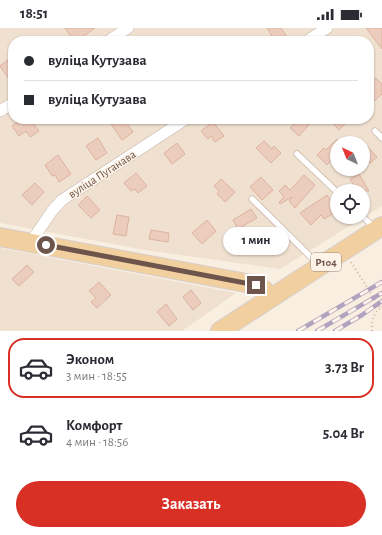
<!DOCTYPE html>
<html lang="ru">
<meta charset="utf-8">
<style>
body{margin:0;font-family:"Alegreya Sans",sans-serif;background:#f7f7f7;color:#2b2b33;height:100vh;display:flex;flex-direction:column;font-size:15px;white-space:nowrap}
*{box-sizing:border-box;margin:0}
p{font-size:13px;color:#7c7c81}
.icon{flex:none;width:22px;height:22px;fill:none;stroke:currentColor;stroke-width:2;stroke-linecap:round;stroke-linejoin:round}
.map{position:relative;height:303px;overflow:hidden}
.drawer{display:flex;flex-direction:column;background:#fff;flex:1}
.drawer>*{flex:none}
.hud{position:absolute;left:8px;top:8px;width:366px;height:88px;border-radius:16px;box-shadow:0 1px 3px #0004;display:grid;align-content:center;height:88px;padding:0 16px;background:#fff}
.needle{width:26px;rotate:317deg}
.controls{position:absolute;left:330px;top:108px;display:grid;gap:8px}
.controls a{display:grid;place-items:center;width:40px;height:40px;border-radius:50%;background:#fff;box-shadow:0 1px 3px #0004;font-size:20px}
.end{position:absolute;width:18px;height:18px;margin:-9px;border:5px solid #6e554b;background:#fff;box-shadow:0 0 0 2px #fff}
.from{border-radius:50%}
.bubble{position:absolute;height:28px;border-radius:14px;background:#fff;box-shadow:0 1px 3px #0004;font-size:13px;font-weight:700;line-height:28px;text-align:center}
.hud b{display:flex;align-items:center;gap:14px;height:38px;font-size:15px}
.hud b+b{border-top:1px solid #e1e1e2}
.hud i{width:10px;height:10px;background:#2b2b33}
ul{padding:7px 0 0;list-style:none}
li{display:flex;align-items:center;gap:12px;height:60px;margin:0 8px 6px;padding:0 8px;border:2px solid transparent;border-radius:16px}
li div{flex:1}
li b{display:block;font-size:15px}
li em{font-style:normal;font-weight:700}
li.active{border-color:#d93025}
li>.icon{width:36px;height:36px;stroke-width:1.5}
.primary-button{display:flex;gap:8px;margin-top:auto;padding:8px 16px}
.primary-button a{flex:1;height:46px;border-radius:24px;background:#d93025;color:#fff;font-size:16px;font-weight:700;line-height:46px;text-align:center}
.status{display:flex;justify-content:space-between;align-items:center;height:28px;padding:0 20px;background:#fff;direction:ltr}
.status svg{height:11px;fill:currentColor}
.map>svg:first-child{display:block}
.residential{fill:#f0e0d0;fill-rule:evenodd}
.building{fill:#ecccbc;stroke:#ddb39e}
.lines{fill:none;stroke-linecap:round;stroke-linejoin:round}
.service-casing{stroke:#c8b6aa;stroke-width:7}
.minor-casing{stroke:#c8b6aa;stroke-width:12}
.primary-casing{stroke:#d6cfcd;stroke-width:20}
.path{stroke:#d0b09f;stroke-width:2;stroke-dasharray:1 3;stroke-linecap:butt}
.service{stroke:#fff;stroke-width:5.5}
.minor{stroke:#fff;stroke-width:11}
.primary{stroke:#f2cf9f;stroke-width:18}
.rail-casing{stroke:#b1a2c0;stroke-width:4.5}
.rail{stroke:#fdf3e7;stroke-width:3;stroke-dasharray:9;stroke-linecap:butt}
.route{stroke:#6e554b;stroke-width:5}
.labels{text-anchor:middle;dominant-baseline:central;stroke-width:3;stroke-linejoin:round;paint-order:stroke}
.shield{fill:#fdf3e7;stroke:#99847a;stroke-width:1}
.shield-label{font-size:11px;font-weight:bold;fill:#6e554b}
.street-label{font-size:12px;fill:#6e554b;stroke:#fdf3e7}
</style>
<div class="status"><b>18:51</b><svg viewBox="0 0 49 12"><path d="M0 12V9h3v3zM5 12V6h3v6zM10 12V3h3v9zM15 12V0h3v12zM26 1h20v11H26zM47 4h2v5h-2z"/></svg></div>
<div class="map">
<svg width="382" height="303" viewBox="0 0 382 303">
<rect width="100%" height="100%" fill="#f9efe1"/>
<g class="residential">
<path d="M0,0H382V178L280,241L145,222L0,195ZM13,13H369V91H13ZM337,115H363V141H337ZM337,163H363V189H337Z"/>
<path d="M0,220L236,265L182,303H0Z"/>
</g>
<g class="building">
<path d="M65,0H95L77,13H74Z"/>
<path d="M267,0H281L290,13H263L272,8Z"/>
<path d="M366,0H382V21Z"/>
<path d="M13,28V57L0,38Z"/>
<path d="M376,50L382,56V66L374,73L369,68V56Z"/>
<path d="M22,91H30L39,103L30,109L26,103L19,108L12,98Z"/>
<path d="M118,91H124L133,104L122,112L111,96Z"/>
<path d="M298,91H303L309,97L299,108L290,100Z"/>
<path d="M329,91H350L339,102Z"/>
<path d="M213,94L224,108L215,114L211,108L208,111L201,103Z"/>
<path d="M98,110L107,125L96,132L86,118Z"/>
<path d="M337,111V127L327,137L317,127L324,120L326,122Z"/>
<path d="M264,113L272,121L274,118L281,125L271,135L256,120Z"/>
<path d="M363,114L377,129L370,135L363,127Z"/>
<path d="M177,115L185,126L172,136L164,125Z"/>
<path d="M58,127L71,146L59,154L55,147L52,148L45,137Z"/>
<path d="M136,145L147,158L138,165L135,161L131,163L124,155Z"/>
<path d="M359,146L369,163H357L350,151Z"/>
<path d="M304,147L315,157L295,180L289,173L292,169L280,176L279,174L284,169L279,163L285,157L290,162Z"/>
<path d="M261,149L273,162L262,172L250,159Z"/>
<path d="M221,151L235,164L225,174L217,166L219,163L214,158Z"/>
<path d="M35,155L44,164L32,177L22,167Z"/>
<path d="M327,167L337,183L324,191L321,187L311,197L300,185Z"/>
<path d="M87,168L100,182L91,190L78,177Z"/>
<path d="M251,181L257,190L238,201L233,192Z"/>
<path d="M117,187L129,189L126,208L113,206Z"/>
<path d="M207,192L216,203L202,216L192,205Z"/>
<path d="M264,201L280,215L271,225L255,212Z"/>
<path d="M151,202L169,205L168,214L149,211Z"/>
<path d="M27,237L34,244L19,258L12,251Z"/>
<path d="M99,254L111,267L97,280L91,274L96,270L89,263Z"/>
<path d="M191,262L201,275L193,282L183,269Z"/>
<path d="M166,276L177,291L169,298L157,284Z"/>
</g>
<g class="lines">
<defs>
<g id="service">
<path d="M375,103L382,110"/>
<path d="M297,126L337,164"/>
<path d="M252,171L318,236"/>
<path d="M363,189L375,200"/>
</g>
<g id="minor">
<path d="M108,13L128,0"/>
<path d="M307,13L327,0"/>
<path d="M0,83L13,75"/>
<path d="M31,214L52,183L62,172L186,91"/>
</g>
<g id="primary">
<path d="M0,209L256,257L264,262L271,270"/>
<path d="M220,303L382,198"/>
</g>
</defs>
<use href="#service" class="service-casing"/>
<use href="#minor" class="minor-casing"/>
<use href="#primary" class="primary-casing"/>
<g class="path">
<path d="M351,234L380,280L382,279"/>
<path d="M372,303C371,294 373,286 380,280"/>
</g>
<use href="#service" class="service"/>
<use href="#minor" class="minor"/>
<use href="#primary" class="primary"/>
<defs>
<g id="rail">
<path d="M298,303L382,254"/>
<path d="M317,303L382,265"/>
<path d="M335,303L362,287L382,273"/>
</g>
</defs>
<use href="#rail" class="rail-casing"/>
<use href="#rail" class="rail"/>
</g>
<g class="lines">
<path class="route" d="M46,217L256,257"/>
</g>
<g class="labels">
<rect class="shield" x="311" y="225" width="30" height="18" rx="3"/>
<g class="shield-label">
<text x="326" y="234">Р104</text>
</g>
<g class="street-label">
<text transform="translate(102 146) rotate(-33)">вуліца Пуганава</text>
</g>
</g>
</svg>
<div class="controls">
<a><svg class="needle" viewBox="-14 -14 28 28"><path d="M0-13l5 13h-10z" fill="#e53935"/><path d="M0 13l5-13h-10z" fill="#7c7c81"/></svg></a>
<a><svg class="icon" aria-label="locate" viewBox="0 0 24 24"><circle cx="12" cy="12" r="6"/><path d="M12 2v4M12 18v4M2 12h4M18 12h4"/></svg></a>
</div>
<i class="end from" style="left:46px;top:217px"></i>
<i class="end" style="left:256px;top:257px"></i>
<div class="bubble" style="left:223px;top:199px;width:66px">1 мин</div>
<div class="hud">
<b><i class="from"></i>вуліца Кутузава</b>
<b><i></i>вуліца Кутузава</b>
</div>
</div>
<section class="drawer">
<ul>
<li class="active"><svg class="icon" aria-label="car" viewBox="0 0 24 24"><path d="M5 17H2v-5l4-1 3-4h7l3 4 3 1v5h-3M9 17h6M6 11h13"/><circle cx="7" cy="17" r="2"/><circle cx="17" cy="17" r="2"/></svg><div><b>Эконом</b><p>3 мин · 18:55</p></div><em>3.73 Br</em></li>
<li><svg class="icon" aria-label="car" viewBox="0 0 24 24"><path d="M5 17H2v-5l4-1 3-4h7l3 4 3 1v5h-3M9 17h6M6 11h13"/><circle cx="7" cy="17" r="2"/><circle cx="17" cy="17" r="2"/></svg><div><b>Комфорт</b><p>4 мин · 18:56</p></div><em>5.04 Br</em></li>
</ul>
<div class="primary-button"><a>Заказать</a></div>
</section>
